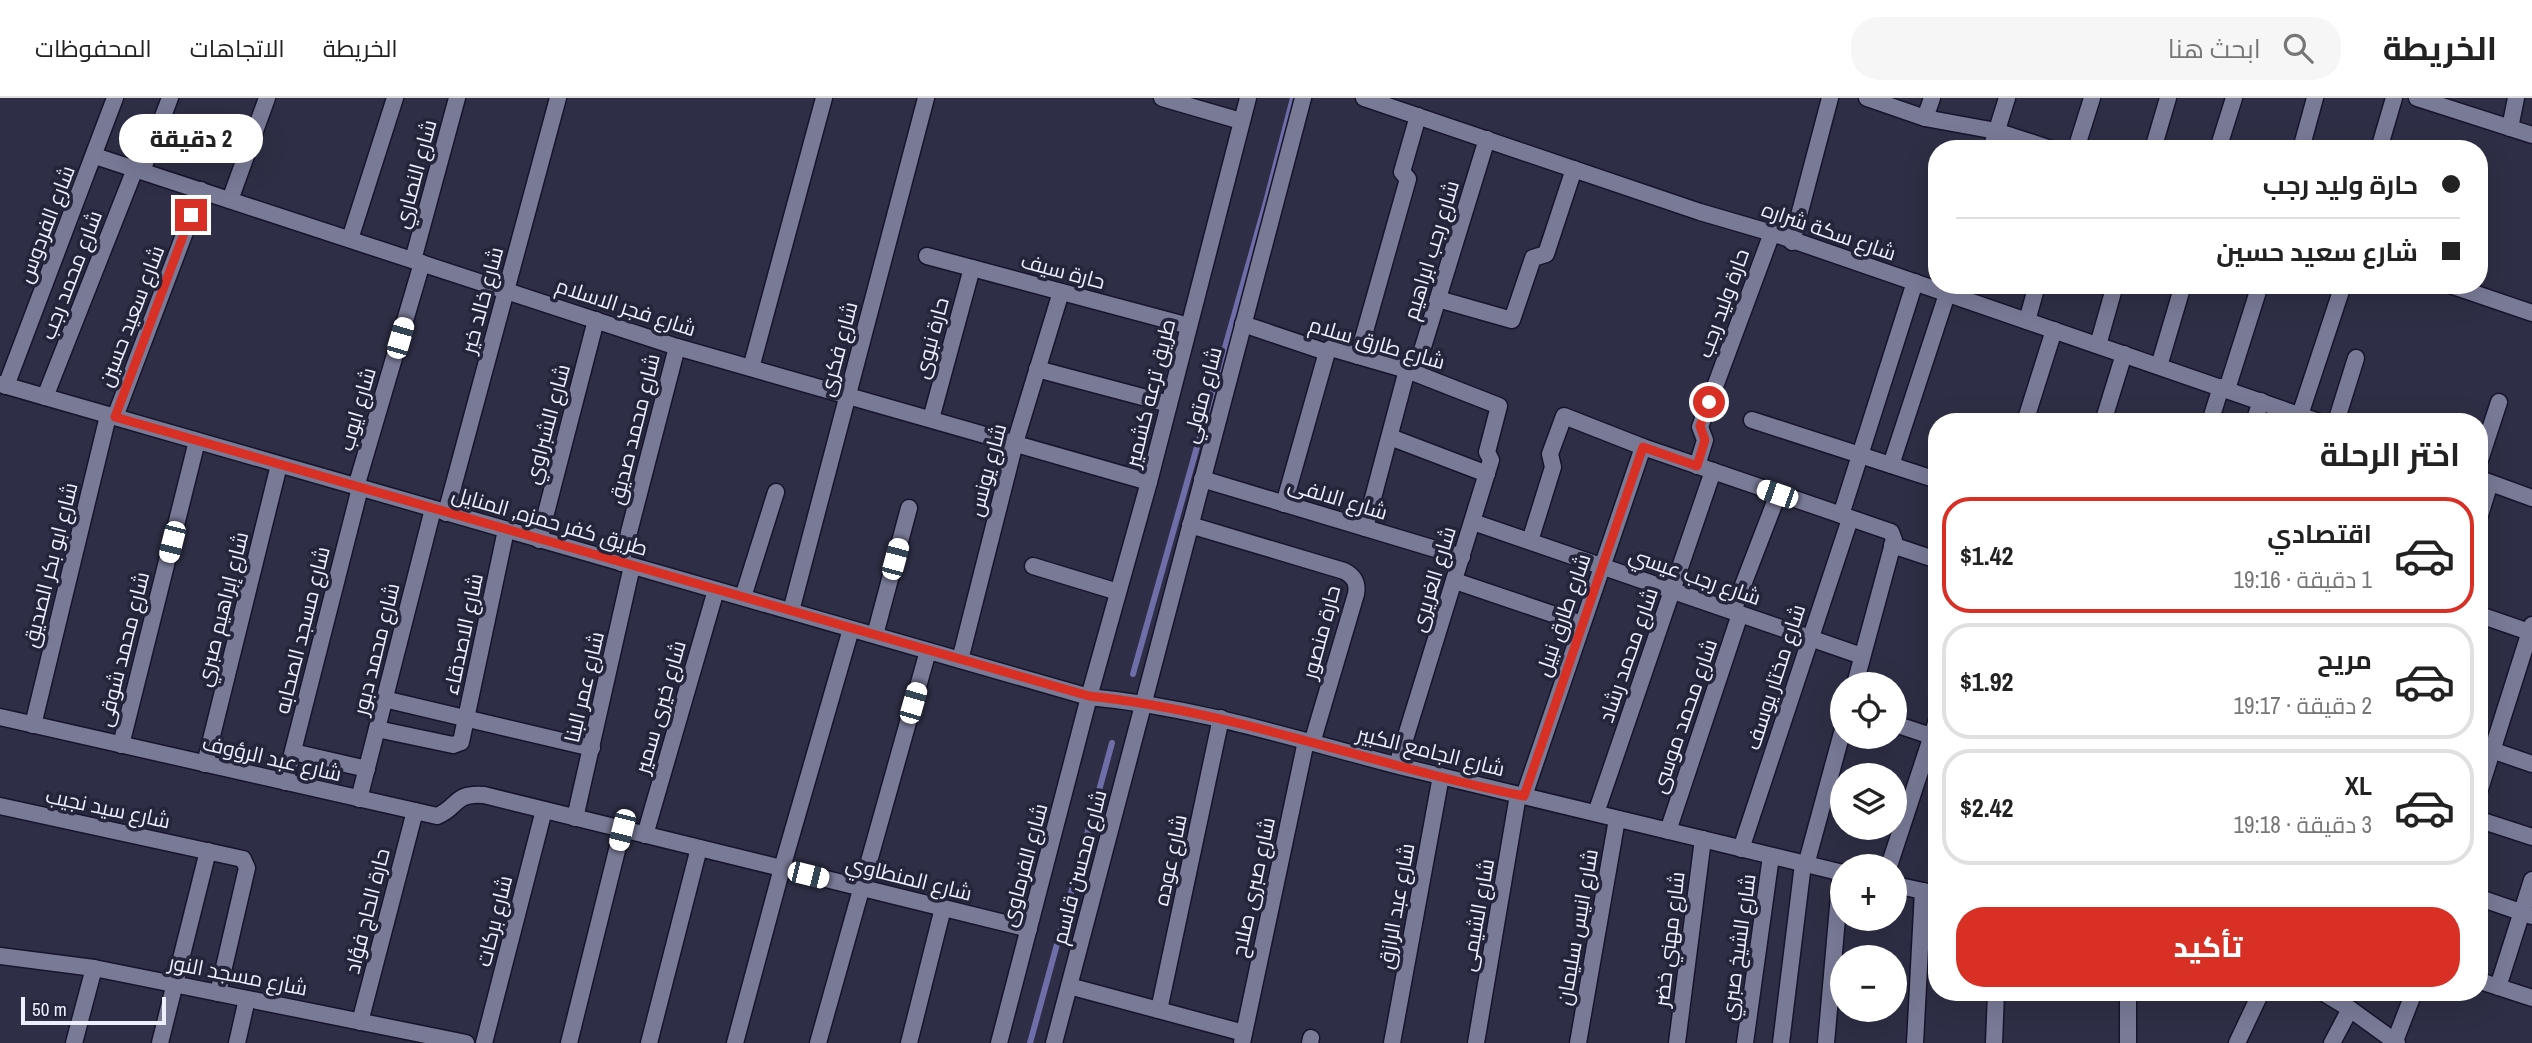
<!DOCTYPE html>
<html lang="ar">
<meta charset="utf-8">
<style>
body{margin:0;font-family:"Archivo Narrow",Cairo,sans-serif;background:#f6f6f6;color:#222;direction:rtl;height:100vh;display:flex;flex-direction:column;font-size:26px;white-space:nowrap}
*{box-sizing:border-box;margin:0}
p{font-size:23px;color:#767676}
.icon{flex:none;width:38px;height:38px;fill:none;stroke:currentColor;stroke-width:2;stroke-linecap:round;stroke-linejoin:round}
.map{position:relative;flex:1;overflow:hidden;direction:ltr}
.side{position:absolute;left:1928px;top:315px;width:560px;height:588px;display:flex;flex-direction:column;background:#fff;border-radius:28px;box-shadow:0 7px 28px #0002;direction:rtl}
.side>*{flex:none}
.hud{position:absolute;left:1928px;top:42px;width:560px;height:154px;border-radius:28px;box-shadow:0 7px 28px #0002;direction:rtl;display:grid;align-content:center;height:154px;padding:0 28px;background:#fff}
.fabs{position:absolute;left:1830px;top:574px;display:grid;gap:14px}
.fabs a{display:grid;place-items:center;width:77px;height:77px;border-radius:50%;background:#fff;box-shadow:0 7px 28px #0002;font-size:35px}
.scale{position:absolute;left:21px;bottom:18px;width:145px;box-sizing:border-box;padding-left:7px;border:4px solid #edeefe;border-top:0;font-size:19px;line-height:24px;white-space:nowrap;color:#edeefe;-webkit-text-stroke:5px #24243b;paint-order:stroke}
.end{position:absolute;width:32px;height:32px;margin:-16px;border:9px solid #d93025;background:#fff;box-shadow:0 0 0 4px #fff}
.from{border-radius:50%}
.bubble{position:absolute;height:49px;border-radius:24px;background:#fff;box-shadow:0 7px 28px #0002;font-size:23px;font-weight:800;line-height:49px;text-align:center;direction:rtl}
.car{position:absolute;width:21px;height:42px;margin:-21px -10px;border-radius:9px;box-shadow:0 0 5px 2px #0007;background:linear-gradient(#fff 24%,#345 0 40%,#fff 0 76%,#345 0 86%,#fff 0)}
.hud b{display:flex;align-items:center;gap:24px;height:66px;font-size:26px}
.hud b+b{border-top:2px solid #e0e0e0}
.hud i{width:18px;height:18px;background:#222}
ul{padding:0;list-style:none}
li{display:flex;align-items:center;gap:21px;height:116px;margin:0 14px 10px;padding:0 14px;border:4px solid #e0e0e0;border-radius:28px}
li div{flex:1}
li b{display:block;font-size:26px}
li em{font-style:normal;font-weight:800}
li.selected{border-color:#d93025}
li>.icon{width:63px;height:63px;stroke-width:1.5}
h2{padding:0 28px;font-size:32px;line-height:84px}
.button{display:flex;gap:14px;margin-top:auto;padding:14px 28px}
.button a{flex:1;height:80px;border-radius:28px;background:#d93025;color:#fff;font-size:28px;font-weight:800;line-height:80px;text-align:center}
header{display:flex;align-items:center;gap:42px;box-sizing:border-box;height:98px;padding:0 35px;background:#fff;border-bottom:2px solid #e0e0e0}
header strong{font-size:33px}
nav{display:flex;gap:38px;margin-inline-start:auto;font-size:24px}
.search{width:490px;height:63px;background:#f6f6f6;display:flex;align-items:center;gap:18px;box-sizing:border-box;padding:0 24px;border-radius:28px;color:#767676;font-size:26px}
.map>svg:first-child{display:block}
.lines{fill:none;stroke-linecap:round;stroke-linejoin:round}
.stream{stroke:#6f6ea8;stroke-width:6}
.minor-casing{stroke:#16152c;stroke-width:19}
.minor{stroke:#797a96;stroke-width:16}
.route{stroke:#d93025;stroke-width:9}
.labels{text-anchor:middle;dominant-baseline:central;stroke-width:7;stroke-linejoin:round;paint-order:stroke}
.street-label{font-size:21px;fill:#edeefe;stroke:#24243b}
</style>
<header>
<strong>الخريطة</strong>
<div class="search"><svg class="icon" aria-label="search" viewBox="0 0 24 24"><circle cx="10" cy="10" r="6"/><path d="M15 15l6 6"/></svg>ابحث هنا</div>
<nav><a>الخريطة</a><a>الاتجاهات</a><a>المحفوظات</a></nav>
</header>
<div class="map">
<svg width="2532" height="945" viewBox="0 0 2532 945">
<rect width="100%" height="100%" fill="#2e2e46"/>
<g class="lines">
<g class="stream">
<path d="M1133,576L1266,104L1293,0"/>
<path d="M1030,945L1112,645"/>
</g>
<defs>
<g id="minor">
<path d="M1162,0L1241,23"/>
<path d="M1364,0L1700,114L1772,135L2319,324"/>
<path d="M1867,0L1925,20L1996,33L2051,51"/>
<path d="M2417,0L2532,37"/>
<path d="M1925,20L1932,0"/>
<path d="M2510,30L2516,0"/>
<path d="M1991,51L2007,0"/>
<path d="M2076,51L2092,0"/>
<path d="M2153,51L2168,0"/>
<path d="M2218,51L2234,0"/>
<path d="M2301,51L2315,0"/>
<path d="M2379,51L2394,0"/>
<path d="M95,58L677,249L1149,384"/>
<path d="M142,73L170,0"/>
<path d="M230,102L267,0"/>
<path d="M350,141L395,0"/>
<path d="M1792,144L1830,0"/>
<path d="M927,158L1189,228"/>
<path d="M413,162L457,0"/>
<path d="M2450,187L2532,215"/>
<path d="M1438,201L1512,222L1533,160L1546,156L1574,71"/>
<path d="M2027,223L2037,187"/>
<path d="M1243,226L1326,254L1331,250L1407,272L1499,308L1487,354L1491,362L1397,667"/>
<path d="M2098,247L2115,187"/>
<path d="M1358,258L1408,81L1402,74L1418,18"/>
<path d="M2159,268L2183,187"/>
<path d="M751,270L824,0"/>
<path d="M1037,271L1169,306"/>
<path d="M1415,275L1487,41"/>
<path d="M0,286L1089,599C1197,609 1295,641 1399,668C1547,705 1695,740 1843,775"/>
<path d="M6,288L115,0"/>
<path d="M2227,291L2260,187"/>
<path d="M45,299L135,71"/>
<path d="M2300,317L2343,187"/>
<path d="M115,319L201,92"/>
<path d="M931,321L972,170"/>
<path d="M1752,322L1937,382"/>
<path d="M2025,324L2054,232"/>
<path d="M2103,324L2124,256"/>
<path d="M2210,324L2221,289"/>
<path d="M2254,324L2261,303"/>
<path d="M2336,324L2356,260"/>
<path d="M1390,339L1487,376"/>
<path d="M2480,362L2499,304"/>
<path d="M1891,367L1950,187"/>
<path d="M1697,368L1705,342L1700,329L1772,135"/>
<path d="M1202,381L1462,459"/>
<path d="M2480,381L2532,400"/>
<path d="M356,389L422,165"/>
<path d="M1284,406L1327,254"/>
<path d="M446,415L558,0"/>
<path d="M1841,417L1915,184"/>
<path d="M2480,417L2490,385"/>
<path d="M1473,424L1862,558"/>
<path d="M1190,427L1344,473C1354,478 1358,485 1356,496L1312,645"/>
<path d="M1365,430L1407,272"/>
<path d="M539,442L596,222"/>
<path d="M1530,443L1553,369L1550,356L1564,318L1643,349L1891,434L1894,442L1855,586"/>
<path d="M1892,447L1937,462"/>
<path d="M621,465L677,249"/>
<path d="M1033,468L1118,494"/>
<path d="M1455,483L1582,526"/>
<path d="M743,499L776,394"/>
<path d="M791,513L926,0"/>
<path d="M1733,513L1778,396"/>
<path d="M2480,517L2532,535"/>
<path d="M875,537L909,410"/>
<path d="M960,562L1015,345L1061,194"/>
<path d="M384,601L592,650"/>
<path d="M0,619L437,718C458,710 454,694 484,697L1029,831"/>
<path d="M1895,626L1937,640"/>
<path d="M33,627L108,318"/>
<path d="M377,631L453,647L461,644L506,432"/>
<path d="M121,647L197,343"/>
<path d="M2480,648L2532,666"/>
<path d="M293,654L367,671"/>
<path d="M205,666L279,367"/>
<path d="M285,684L360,390"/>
<path d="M2480,691L2532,527"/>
<path d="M1524,698L1643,349"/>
<path d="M359,701L433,411"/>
<path d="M0,708L243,761L247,770L218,895"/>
<path d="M1596,715L1713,373"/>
<path d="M575,720L632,468"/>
<path d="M2480,722L2532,739"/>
<path d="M1668,733L1740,516"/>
<path d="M645,737L716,492"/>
<path d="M1741,751L1850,421"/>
<path d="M1806,767L1843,631"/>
<path d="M1889,768L1937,622"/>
<path d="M1895,787L1937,796"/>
<path d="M2480,800L2532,818"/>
<path d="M0,858L94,870L466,945"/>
<path d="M2480,883L2532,900"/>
<path d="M1069,888L1244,935"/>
<path d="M2498,889L2532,782"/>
<path d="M2128,894V945"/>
<path d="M2322,894L2350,911L2397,945"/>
<path d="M1159,912L1221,620"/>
<path d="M360,924L415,713"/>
<path d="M2395,943L2414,894"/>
<path d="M74,945L94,870"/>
<path d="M160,945L208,753"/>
<path d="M237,945L247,901"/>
<path d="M484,945L544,712"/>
<path d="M569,945L622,732"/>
<path d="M649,945L699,750"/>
<path d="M735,945L782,770L851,531"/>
<path d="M818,945L928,553"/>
<path d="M909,945L943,810"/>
<path d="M999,945L1089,599L1149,384L1248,0"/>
<path d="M1054,945L1303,0"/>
<path d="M1242,945L1306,643"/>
<path d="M1310,945L1311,940"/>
<path d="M1392,945L1441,678"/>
<path d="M1476,945L1518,697"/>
<path d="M1578,945L1617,721"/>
<path d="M1677,945L1703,741"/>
<path d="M1745,945L1771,758"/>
<path d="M1781,945L1803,766"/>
<path d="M1826,945L1841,775"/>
<path d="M1915,945L1923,793"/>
<path d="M1994,945L1996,894"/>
<path d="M2237,945L2261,894"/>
<path d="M2332,945L2350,911"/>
</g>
</defs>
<use href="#minor" class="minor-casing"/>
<use href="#minor" class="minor"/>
</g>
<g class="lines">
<path class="route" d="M191,117L115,319L1089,598C1238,614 1378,669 1524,698L1643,349L1697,368L1705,342L1700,328L1709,304"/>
</g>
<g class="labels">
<g class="street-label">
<text transform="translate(415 76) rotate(-75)">شارع النصاري</text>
<text transform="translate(46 126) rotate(-69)">شارع الفردوس</text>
<text transform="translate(1829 133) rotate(19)">شارع سكة شراره</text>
<text transform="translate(1431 152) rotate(-73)">شارع رجب ابراهيم</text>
<text transform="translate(1063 173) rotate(15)">حارة سيف</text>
<text transform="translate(71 177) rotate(-69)">شارع محمد رجب</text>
<text transform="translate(482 202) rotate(-75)">شارع خالد خير</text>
<text transform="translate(1723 205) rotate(-70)">حارة وليد رجب</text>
<text transform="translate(626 209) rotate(18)">شارع فجر الاسلام</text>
<text transform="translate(131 218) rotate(-69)">شارع سعيد حسين</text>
<text transform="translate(931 240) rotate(-75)">حارة نبوى</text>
<text transform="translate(1377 245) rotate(16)">شارع طارق سلام</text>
<text transform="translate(838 251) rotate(-75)">شارع فكرى</text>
<text transform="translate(1150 295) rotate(-76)">طريق ترعه كشمير</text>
<text transform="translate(1202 297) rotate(-75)">شارع متولي</text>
<text transform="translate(357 311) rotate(-74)">شارع ايوب</text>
<text transform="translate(547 326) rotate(-75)">شارع الشبراوي</text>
<text transform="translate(634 331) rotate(-76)">شارع محمد صديق</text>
<text transform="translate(987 372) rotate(-75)">شارع يونس</text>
<text transform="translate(1338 400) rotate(17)">شارع الالفى</text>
<text transform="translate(550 423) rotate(16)">طريق كفر حمزه, المنايل</text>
<text transform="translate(50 467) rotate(-76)">شارع ابو بكر الصديق</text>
<text transform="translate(1695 478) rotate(19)">شارع رجب عيسي</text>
<text transform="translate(1433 481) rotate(-73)">شارع الغريرى</text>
<text transform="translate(222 511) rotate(-76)">شارع إبراهيم صبري</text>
<text transform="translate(1563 517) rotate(-71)">شارع طارق نبيل</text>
<text transform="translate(302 532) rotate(-76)">شارع مسجد الصحابه</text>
<text transform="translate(1321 534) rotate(-75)">حارة منصور</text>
<text transform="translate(463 536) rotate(-78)">شارع الاصدقاء</text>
<text transform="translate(123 551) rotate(-76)">شارع محمد شوقى</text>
<text transform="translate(376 551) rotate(-76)">شارع محمد دبور</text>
<text transform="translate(1628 557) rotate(-71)">شارع محمد رشاد</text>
<text transform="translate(1775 579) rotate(-72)">شارع مختار يوسف</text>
<text transform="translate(584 589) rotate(-77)">شارع عمر البنا</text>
<text transform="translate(660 609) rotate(-74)">شارع خيرى سمير</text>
<text transform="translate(1684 618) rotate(-71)">شارع محمد موسى</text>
<text transform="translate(1431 653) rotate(14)">شارع الجامع الكبير</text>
<text transform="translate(272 660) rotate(13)">شارع عبد الرؤوف</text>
<text transform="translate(108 710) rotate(12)">شارع سيد نجيب</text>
<text transform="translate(1170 762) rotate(-78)">شارع عوده</text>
<text transform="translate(1024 767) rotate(-75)">شارع الفرماوى</text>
<text transform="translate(1079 769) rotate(-75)">شارع محسن قاسم</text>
<text transform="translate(909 780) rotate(14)">شارع المنطاوي</text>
<text transform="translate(1253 789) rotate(-78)">شارع صبرى صلاح</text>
<text transform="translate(1396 808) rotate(-80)">شارع عبد الرازق</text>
<text transform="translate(367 813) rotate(-76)">حارة الحاج فؤاد</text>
<text transform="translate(1477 817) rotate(-80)">شارع الشيمى</text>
<text transform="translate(494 823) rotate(-76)">شارع بركات</text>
<text transform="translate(1577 829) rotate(-80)">شارع انيس سليمان</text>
<text transform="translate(1669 841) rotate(-83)">شارع مهني خضر</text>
<text transform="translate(1738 849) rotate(-82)">شارع الشيخ صبري</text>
<text transform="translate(238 877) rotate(11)">شارع مسجد النور</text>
</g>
</g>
</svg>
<div class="fabs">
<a><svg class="icon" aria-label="locate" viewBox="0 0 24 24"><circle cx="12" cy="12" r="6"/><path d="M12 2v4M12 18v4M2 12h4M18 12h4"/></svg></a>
<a><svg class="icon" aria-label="layers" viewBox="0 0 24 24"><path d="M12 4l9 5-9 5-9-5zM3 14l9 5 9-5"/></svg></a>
<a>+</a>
<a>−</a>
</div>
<div class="scale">50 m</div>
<i class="end from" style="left:1709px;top:304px"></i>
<i class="end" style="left:191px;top:117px"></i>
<div class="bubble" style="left:119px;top:16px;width:144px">2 دقيقة</div>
<i class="car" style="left:400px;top:240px;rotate:16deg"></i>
<i class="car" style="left:1777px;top:396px;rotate:289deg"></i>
<i class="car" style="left:172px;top:444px;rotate:194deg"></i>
<i class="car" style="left:895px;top:461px;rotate:15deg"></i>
<i class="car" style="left:913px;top:605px;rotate:16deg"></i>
<i class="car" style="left:622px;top:732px;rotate:194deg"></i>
<i class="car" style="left:808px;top:777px;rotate:104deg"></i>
<div class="hud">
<b><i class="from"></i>حارة وليد رجب</b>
<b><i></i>شارع سعيد حسين</b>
</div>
<section class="side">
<h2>اختر الرحلة</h2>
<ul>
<li class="selected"><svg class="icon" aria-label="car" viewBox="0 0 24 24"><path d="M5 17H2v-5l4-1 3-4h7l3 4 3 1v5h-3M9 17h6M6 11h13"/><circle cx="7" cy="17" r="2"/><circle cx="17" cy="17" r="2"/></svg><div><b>اقتصادي</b><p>1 دقيقة · 19:16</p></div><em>$1.42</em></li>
<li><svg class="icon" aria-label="car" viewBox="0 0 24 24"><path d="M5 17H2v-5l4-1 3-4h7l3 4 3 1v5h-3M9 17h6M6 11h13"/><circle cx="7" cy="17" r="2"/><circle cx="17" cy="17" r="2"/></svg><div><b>مريح</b><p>2 دقيقة · 19:17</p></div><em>$1.92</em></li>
<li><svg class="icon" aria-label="car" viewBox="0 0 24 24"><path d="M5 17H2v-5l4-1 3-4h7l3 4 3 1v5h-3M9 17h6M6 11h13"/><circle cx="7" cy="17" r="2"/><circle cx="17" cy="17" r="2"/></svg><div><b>XL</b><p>3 دقيقة · 19:18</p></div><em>$2.42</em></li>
</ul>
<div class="button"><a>تأكيد</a></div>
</section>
</div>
